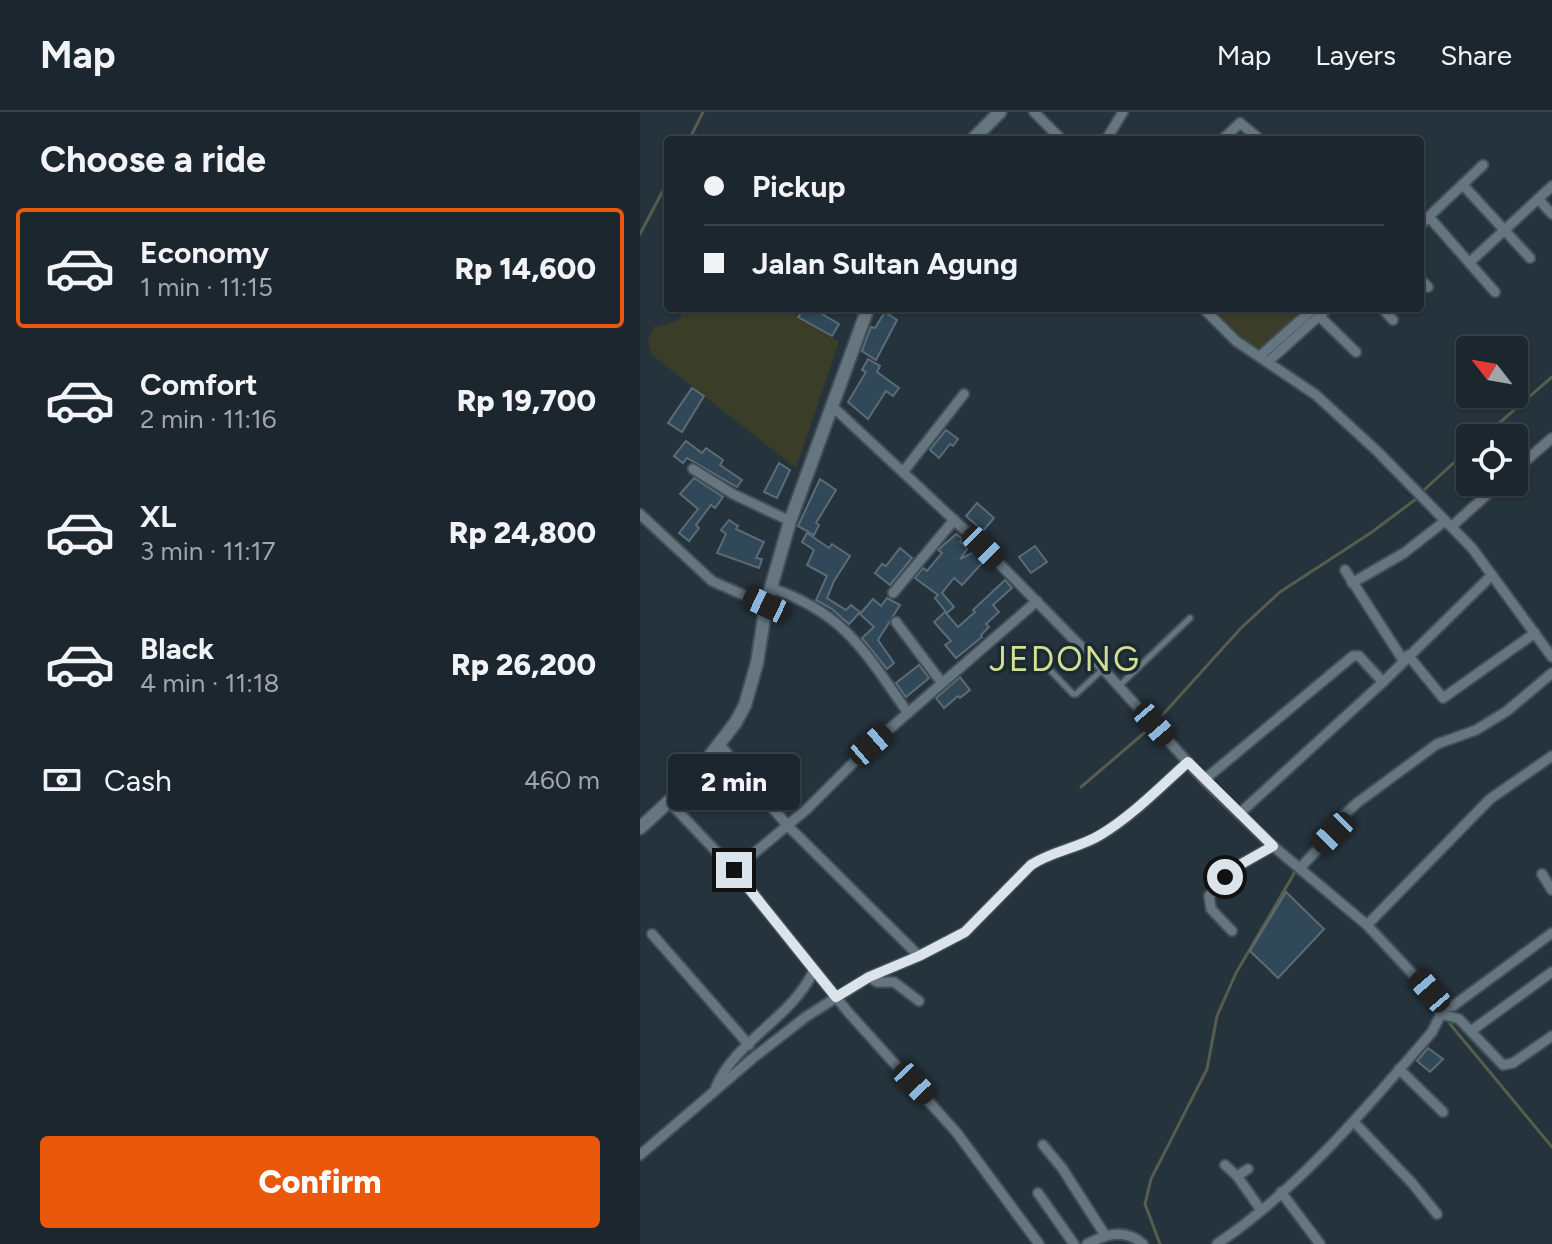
<!DOCTYPE html>
<meta charset="utf-8">
<style>
body{margin:0;font-family:Figtree,sans-serif;background:#252e36;color:#f1f3f6;height:100vh;display:flex;flex-direction:column;font-size:30px;white-space:nowrap}
*{box-sizing:border-box;margin:0}
p{font-size:26px;color:#a0a5aa}
.icon{flex:none;width:44px;height:44px;fill:none;stroke:currentColor;stroke-width:2;stroke-linecap:round;stroke-linejoin:round}
.map{position:relative;flex:1;overflow:hidden}
.sheet{display:flex;flex-direction:column;background:#1c262e;width:640px}
.sheet>*{flex:none}
.guide{position:absolute;left:24px;top:24px;width:760px;height:176px;border-radius:8px;box-shadow:0 2px 6px #0004,0 0 0 2px #3a434a;display:grid;align-content:center;height:176px;padding:0 40px;background:#1c262e}
.needle{width:52px;rotate:301deg}
.controls{position:absolute;left:816px;top:224px;display:grid;gap:16px}
.controls a{display:grid;place-items:center;width:72px;height:72px;border-radius:8px;background:#1c262e;box-shadow:0 2px 6px #0004,0 0 0 2px #3a434a;font-size:40px}
.end{position:absolute;width:36px;height:36px;margin:-18px;border:10px solid #dbe4ea;background:#111;box-shadow:0 0 0 4px #111}
.from{border-radius:50%}
.bubble{position:absolute;height:56px;border-radius:8px;background:#1c262e;box-shadow:0 2px 6px #0004,0 0 0 2px #3a434a;font-size:26px;font-weight:800;line-height:56px;text-align:center}
.car{position:absolute;width:24px;height:48px;margin:-24px -12px;border-radius:10px;box-shadow:0 0 6px 2px #0007;background:linear-gradient(#222 24%,#8ab4d8 0 40%,#222 0 76%,#8ab4d8 0 86%,#222 0)}
.guide b{display:flex;align-items:center;gap:28px;height:76px;font-size:30px}
.guide b+b{border-top:2px solid #3a434a}
.guide i{width:20px;height:20px;background:#f1f3f6}
ul{padding:0;list-style:none}
li{display:flex;align-items:center;gap:24px;height:120px;margin:0 16px 12px;padding:0 24px;border:4px solid transparent;border-radius:8px}
li div{flex:1}
li b{display:block;font-size:30px}
li em{font-style:normal;font-weight:800}
li.active{border-color:#ea580c}
li>.icon{width:72px;height:72px;stroke-width:1.5}
h2{padding:0 40px;font-size:36px;line-height:96px}
.pay{display:flex;align-items:center;gap:20px;height:88px;padding:0 40px;font-size:30px}
.pay p{margin-inline-start:auto}
.cta{display:flex;gap:16px;margin-top:auto;padding:16px 40px}
.cta a{flex:1;height:92px;border-radius:8px;background:#ea580c;color:#fff;font-size:32px;font-weight:800;line-height:92px;text-align:center}
header{display:flex;align-items:center;gap:48px;box-sizing:border-box;height:112px;padding:0 40px;background:#1c262e;border-bottom:2px solid #3a434a}
header strong{font-size:38px}
nav{display:flex;gap:44px;margin-inline-start:auto;font-size:28px}
main{display:flex;flex:1;min-height:0}
.map>svg:first-child{display:block}
.green{fill:#3a3e28}
.lines{fill:none;stroke-linecap:round;stroke-linejoin:round}
.stream{stroke:#575d4e;stroke-width:3}
.building{fill:#304858;stroke:#5c6c77;stroke-width:2}
.service-casing{stroke:#434f57;stroke-width:9}
.minor-casing{stroke:#434f57;stroke-width:13}
.tertiary-casing{stroke:#434f57;stroke-width:16}
.service{stroke:#667681;stroke-width:5}
.minor{stroke:#667681;stroke-width:9}
.tertiary{stroke:#667681;stroke-width:12}
.route{stroke:#dbe4ea;stroke-width:10}
.labels{text-anchor:middle;dominant-baseline:central;stroke-width:7;stroke-linejoin:round;paint-order:stroke}
.quarter-label{font-size:34px;letter-spacing:2px;fill:#d3df93;stroke:#1b2932}
</style>
<header>
<strong>Map</strong>
<nav><a>Map</a><a>Layers</a><a>Share</a></nav>
</header>
<main>
<section class="sheet">
<h2>Choose a ride</h2>
<ul>
<li class="active"><svg class="icon" aria-label="car" viewBox="0 0 24 24"><path d="M5 17H2v-5l4-1 3-4h7l3 4 3 1v5h-3M9 17h6M6 11h13"/><circle cx="7" cy="17" r="2"/><circle cx="17" cy="17" r="2"/></svg><div><b>Economy</b><p>1 min · 11:15</p></div><em>Rp 14,600</em></li>
<li><svg class="icon" aria-label="car" viewBox="0 0 24 24"><path d="M5 17H2v-5l4-1 3-4h7l3 4 3 1v5h-3M9 17h6M6 11h13"/><circle cx="7" cy="17" r="2"/><circle cx="17" cy="17" r="2"/></svg><div><b>Comfort</b><p>2 min · 11:16</p></div><em>Rp 19,700</em></li>
<li><svg class="icon" aria-label="car" viewBox="0 0 24 24"><path d="M5 17H2v-5l4-1 3-4h7l3 4 3 1v5h-3M9 17h6M6 11h13"/><circle cx="7" cy="17" r="2"/><circle cx="17" cy="17" r="2"/></svg><div><b>XL</b><p>3 min · 11:17</p></div><em>Rp 24,800</em></li>
<li><svg class="icon" aria-label="car" viewBox="0 0 24 24"><path d="M5 17H2v-5l4-1 3-4h7l3 4 3 1v5h-3M9 17h6M6 11h13"/><circle cx="7" cy="17" r="2"/><circle cx="17" cy="17" r="2"/></svg><div><b>Black</b><p>4 min · 11:18</p></div><em>Rp 26,200</em></li>
</ul>
<div class="pay"><svg class="icon" aria-label="cash" viewBox="0 0 24 24"><path d="M3 7h18v10H3z"/><circle cx="12" cy="12" r="2"/></svg>Cash<p>460 m</p></div>
<div class="cta"><a>Confirm</a></div>
</section>
<div class="map">
<svg width="912" height="1132" viewBox="0 0 912 1132">
<rect width="100%" height="100%" fill="#25333d"/>
<g class="green">
<path d="M46,196H145L199,230L156,356L12,243L8,229L13,216L37,209Z"/>
<path d="M569,196H668L625,234L617,236L578,207Z"/>
</g>
<g class="lines">
<g class="stream">
<path d="M49,28L63,0"/>
<path d="M0,122L28,69"/>
<path d="M842,326L912,265"/>
<path d="M784,378L830,336"/>
<path d="M518,608L601,516L640,480L732,420L776,387"/>
<path d="M441,675L510,616"/>
<path d="M810,912L912,1035"/>
<path d="M520,1132L505,1092L511,1067L567,957L577,904L596,861L655,760"/>
</g>
</g>
<g class="building">
<path d="M164,196H172L199,212L192,224L158,205Z"/>
<path d="M245,200L257,208L236,248L222,239L231,215L235,216Z"/>
<path d="M228,247L240,254L237,260L259,276L253,284L246,279L228,307L208,290L226,260L222,258Z"/>
<path d="M52,276L64,284L42,320L28,311Z"/>
<path d="M306,318L318,327L313,334L310,332L299,346L290,338Z"/>
<path d="M46,329L62,341L66,336L83,348L80,353L102,368L97,375L47,346L43,351L34,344Z"/>
<path d="M139,351L150,358L137,386L124,380Z"/>
<path d="M54,366L83,385L75,396L71,393L56,413L59,416L49,429L39,421L58,397L40,382Z"/>
<path d="M180,367L196,378L176,411L179,413L174,423L158,414Z"/>
<path d="M337,391L354,406L343,419L326,404Z"/>
<path d="M89,408L98,414L96,417L124,430L116,446L122,447L119,456L77,441L86,422L81,418Z"/>
<path d="M167,421L189,436L192,432L210,444L194,469L187,486L206,498L211,493L220,500L209,512L192,497L176,488L187,464L167,453L174,438L162,430Z"/>
<path d="M316,422L323,427L320,430L328,436L320,447L334,440L344,449L322,473L314,466L302,481L314,495L307,501L295,486L298,483L275,466L283,456L287,459L302,441L298,438Z"/>
<path d="M395,434L407,450L391,461L379,445Z"/>
<path d="M260,436L272,446L250,473L235,461L242,452L246,454Z"/>
<path d="M365,468L372,476L353,493L359,500L346,512L349,515L341,523L342,525L316,546L305,533L311,529L294,510L305,500L318,515L335,500L333,498Z"/>
<path d="M247,486L260,493L238,528L254,551L247,557L222,526L234,515L220,502L233,487L241,494Z"/>
<path d="M279,553L289,566L266,585L256,571Z"/>
<path d="M320,565L330,578L320,586L318,584L304,596L296,586Z"/>
<path d="M646,780L684,817L638,866L610,839Z"/>
<path d="M788,936L803,947L790,960L777,949Z"/>
</g>
<g class="lines">
<defs>
<g id="service">
<path d="M408,556L433,582H436L463,557"/>
<path d="M479,574L550,506"/>
</g>
<g id="minor">
<path d="M394,0L422,28"/>
<path d="M466,28L483,0"/>
<path d="M582,28L600,11L617,25"/>
<path d="M823,73L890,146"/>
<path d="M898,87L912,102"/>
<path d="M789,105L855,180"/>
<path d="M780,113L843,53"/>
<path d="M830,150L912,74"/>
<path d="M780,167L788,175"/>
<path d="M563,196L596,229L676,283L738,340L832,436L912,545"/>
<path d="M742,196L753,208"/>
<path d="M679,204L716,240"/>
<path d="M620,244L674,196"/>
<path d="M629,249L688,196"/>
<path d="M191,293L343,435L463,557L564,668L633,734L727,813L797,888L801,902L792,920C727,995 660,1076 577,1132"/>
<path d="M53,357L93,382L150,409"/>
<path d="M874,359L912,326"/>
<path d="M263,360L324,282"/>
<path d="M0,402L72,469L126,493"/>
<path d="M811,415L861,370"/>
<path d="M705,458L763,548"/>
<path d="M712,471L764,441L805,409"/>
<path d="M131,476C205,501 225,540 268,601"/>
<path d="M253,481L314,408"/>
<path d="M256,510L302,571"/>
<path d="M768,543L803,586L895,521"/>
<path d="M80,633L147,713L279,844"/>
<path d="M564,668L713,544H719L743,570"/>
<path d="M30,691L94,758L208,900L317,1021L399,1132"/>
<path d="M599,702L743,570L852,463"/>
<path d="M660,756L693,721L705,702L717,691L797,632L836,618L867,599L912,561"/>
<path d="M94,758L167,697L231,633L397,489"/>
<path d="M902,762L912,778"/>
<path d="M727,813L850,687L912,644"/>
<path d="M592,819L571,797L569,784L596,755L633,734"/>
<path d="M12,822L109,933"/>
<path d="M229,865L237,870H254L279,889"/>
<path d="M800,896L813,894L912,821"/>
<path d="M801,902L819,907L863,953L873,951L912,924"/>
<path d="M831,919L912,860"/>
<path d="M759,957L803,1000"/>
<path d="M76,975C95,929 153,905 174,858"/>
<path d="M714,1010L772,1071L797,1102"/>
<path d="M403,1033L422,1056L465,1123"/>
<path d="M0,1043L113,946L167,904L229,865L279,844L325,820L391,753C412,739 439,736 461,723C492,704 521,675 548,650"/>
<path d="M585,1053L597,1064"/>
<path d="M608,1057L597,1064L621,1098"/>
<path d="M641,1080L680,1132"/>
<path d="M398,1081L434,1132"/>
<path d="M447,1132C466,1122 485,1116 503,1132"/>
</g>
<g id="tertiary">
<path d="M332,28L360,0"/>
<path d="M0,716L49,671L96,610L105,593L117,551L126,493L150,409L228,196"/>
</g>
</defs>
<use href="#service" class="service-casing"/>
<use href="#minor" class="minor-casing"/>
<use href="#tertiary" class="tertiary-casing"/>
<use href="#service" class="service"/>
<use href="#minor" class="minor"/>
<use href="#tertiary" class="tertiary"/>
</g>
<g class="lines">
<path class="route" d="M94,758L196,885L229,865L279,844L325,820L391,753C412,739 439,736 460,723C492,704 520,675 548,650L633,734L596,755L585,765"/>
</g>
<g class="labels">
<g class="quarter-label">
<text x="425" y="547">JEDONG</text>
</g>
</g>
</svg>
<div class="controls">
<a><svg class="needle" viewBox="-14 -14 28 28"><path d="M0-13l5 13h-10z" fill="#e53935"/><path d="M0 13l5-13h-10z" fill="#a0a5aa"/></svg></a>
<a><svg class="icon" aria-label="locate" viewBox="0 0 24 24"><circle cx="12" cy="12" r="6"/><path d="M12 2v4M12 18v4M2 12h4M18 12h4"/></svg></a>
</div>
<i class="end from" style="left:585px;top:765px"></i>
<i class="end" style="left:94px;top:758px"></i>
<div class="bubble" style="left:28px;top:642px;width:132px">2 min</div>
<i class="car" style="left:343px;top:435px;rotate:135deg"></i>
<i class="car" style="left:126px;top:493px;rotate:295deg"></i>
<i class="car" style="left:514px;top:612px;rotate:139deg"></i>
<i class="car" style="left:231px;top:633px;rotate:49deg"></i>
<i class="car" style="left:693px;top:721px;rotate:224deg"></i>
<i class="car" style="left:790px;top:879px;rotate:319deg"></i>
<i class="car" style="left:274px;top:971px;rotate:137deg"></i>
<div class="guide">
<b><i class="from"></i>Pickup</b>
<b><i></i>Jalan Sultan Agung</b>
</div>
</div>
</main>
